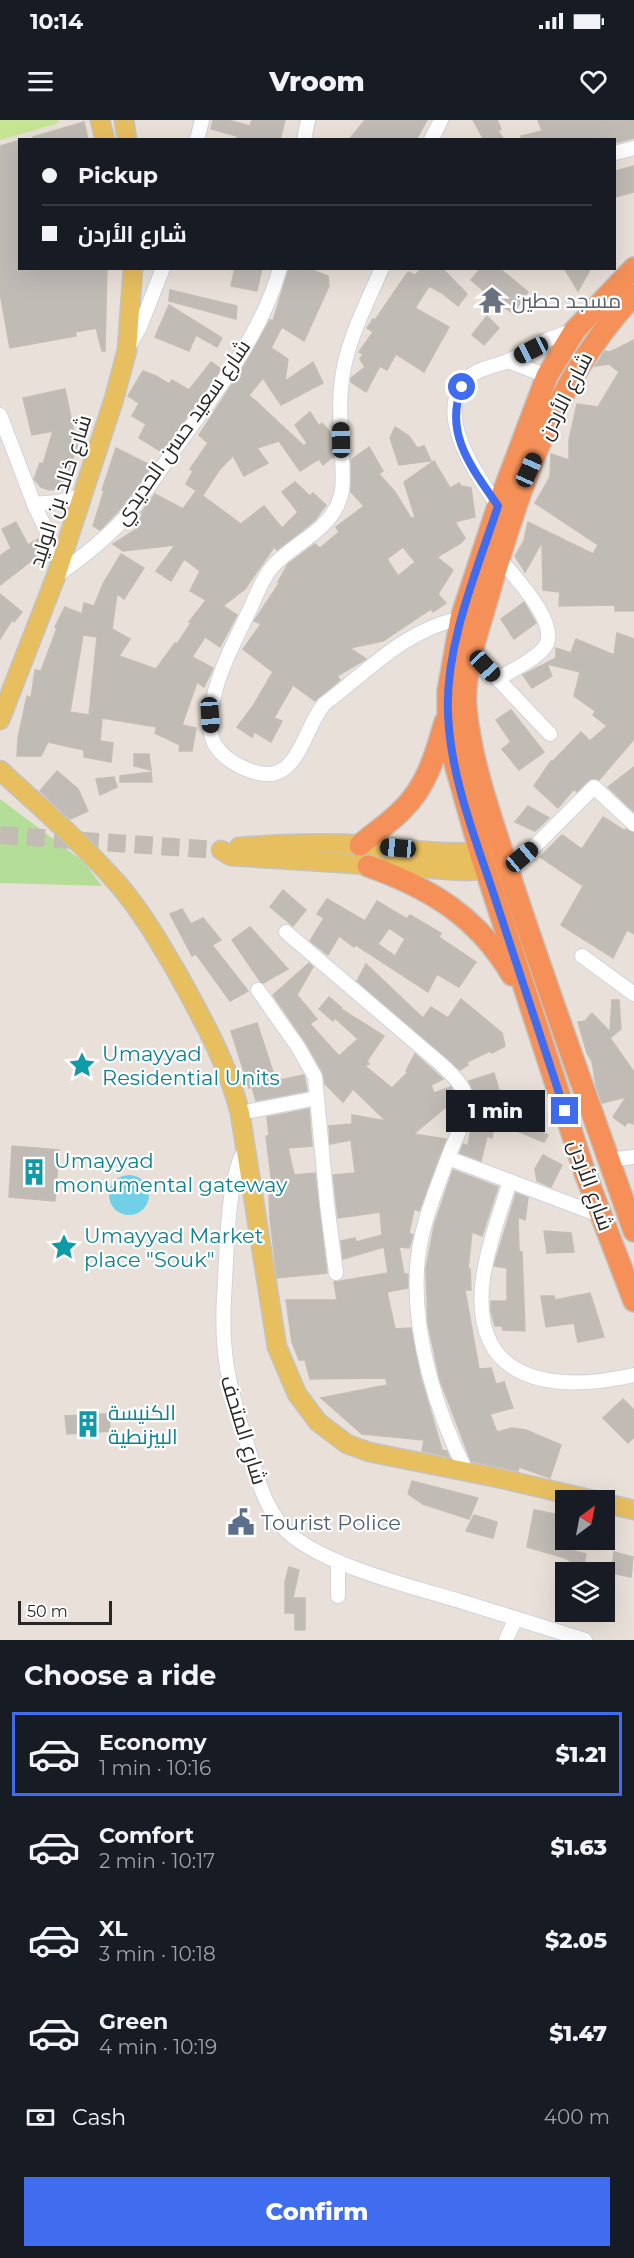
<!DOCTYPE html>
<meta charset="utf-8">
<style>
body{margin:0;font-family:Montserrat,Cairo,sans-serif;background:#242831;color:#f1f3f6;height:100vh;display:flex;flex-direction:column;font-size:22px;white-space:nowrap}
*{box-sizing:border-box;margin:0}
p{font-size:20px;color:#9ea1a6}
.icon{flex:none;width:33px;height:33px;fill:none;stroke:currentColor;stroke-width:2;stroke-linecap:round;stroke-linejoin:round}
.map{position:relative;height:1520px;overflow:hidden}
.drawer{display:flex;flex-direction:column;background:#171b24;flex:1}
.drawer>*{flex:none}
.banner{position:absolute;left:18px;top:18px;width:598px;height:132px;border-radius:0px;box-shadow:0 6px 24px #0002;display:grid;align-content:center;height:132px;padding:0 24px;background:#171b24}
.needle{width:39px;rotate:32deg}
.buttons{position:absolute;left:555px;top:1370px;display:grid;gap:12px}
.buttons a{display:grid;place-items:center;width:60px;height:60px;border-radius:0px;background:#171b24;box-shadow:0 6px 24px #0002;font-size:30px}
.scale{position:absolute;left:18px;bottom:15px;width:94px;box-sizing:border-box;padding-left:6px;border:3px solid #272727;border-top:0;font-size:16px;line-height:21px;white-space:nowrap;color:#272727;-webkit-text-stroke:4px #fff;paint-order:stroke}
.end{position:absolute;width:27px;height:27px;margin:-14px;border:8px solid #406cf0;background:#fff;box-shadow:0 0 0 3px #fff}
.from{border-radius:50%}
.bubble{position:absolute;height:42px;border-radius:0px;background:#171b24;box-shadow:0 6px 24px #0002;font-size:20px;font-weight:800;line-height:42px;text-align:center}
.car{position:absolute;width:18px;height:36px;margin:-18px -9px;border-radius:8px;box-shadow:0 0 4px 2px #0007;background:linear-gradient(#222 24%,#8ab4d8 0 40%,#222 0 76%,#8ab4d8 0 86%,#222 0)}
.banner b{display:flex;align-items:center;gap:21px;height:57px;font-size:22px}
.banner b+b{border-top:2px solid #363941}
.banner i{width:15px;height:15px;background:#f1f3f6}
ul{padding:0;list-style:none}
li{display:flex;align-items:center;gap:18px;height:84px;margin:0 12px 9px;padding:0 12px;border:3px solid transparent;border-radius:0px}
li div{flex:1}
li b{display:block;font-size:22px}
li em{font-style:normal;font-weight:800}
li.current{border-color:#406cf0}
li>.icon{width:54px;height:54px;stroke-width:1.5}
h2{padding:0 24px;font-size:27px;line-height:72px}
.pay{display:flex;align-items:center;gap:15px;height:66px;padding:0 24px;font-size:22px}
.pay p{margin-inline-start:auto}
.cta{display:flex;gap:12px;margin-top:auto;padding:12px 24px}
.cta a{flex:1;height:69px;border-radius:0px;background:#406cf0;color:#fff;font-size:24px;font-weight:800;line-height:69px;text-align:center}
.status{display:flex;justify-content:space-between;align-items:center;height:42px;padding:0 30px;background:#171b24;direction:ltr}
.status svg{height:16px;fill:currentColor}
header{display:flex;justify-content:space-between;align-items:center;height:78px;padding:0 24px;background:#171b24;font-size:27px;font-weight:800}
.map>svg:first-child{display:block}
.green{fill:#b4de98}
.pitch{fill:#c8e594}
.water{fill:#70d0e7}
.building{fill:#c1bbb6;stroke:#c4bdb3;stroke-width:1.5;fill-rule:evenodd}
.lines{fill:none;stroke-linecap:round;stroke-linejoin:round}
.major-tunnel{stroke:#c2bcb5;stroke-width:18;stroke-dasharray:18 9;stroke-linecap:butt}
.minor-casing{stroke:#cfd3e0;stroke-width:16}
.major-casing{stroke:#c3c3c3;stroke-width:21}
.highway-casing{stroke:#c3c3c3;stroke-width:24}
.minor{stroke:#fff;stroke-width:14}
.major{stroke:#e8bf5f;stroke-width:18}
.highway{stroke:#f59158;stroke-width:21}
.route{stroke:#406cf0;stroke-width:8}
.labels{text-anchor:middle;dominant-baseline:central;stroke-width:4.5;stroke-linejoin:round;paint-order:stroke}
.worship-label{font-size:21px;fill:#5b616d;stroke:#fff;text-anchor:start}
.street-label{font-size:21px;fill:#272727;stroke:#fff}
.culture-label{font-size:21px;fill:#0d838f;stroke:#fff;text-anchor:start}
.service-label{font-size:21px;fill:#4e5e75;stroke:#fff;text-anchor:start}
</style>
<div class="status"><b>10:14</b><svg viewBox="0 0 49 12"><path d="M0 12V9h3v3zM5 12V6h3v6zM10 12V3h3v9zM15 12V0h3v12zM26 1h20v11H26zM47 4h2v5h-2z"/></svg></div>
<header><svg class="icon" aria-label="menu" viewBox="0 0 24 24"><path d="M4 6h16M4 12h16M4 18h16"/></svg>Vroom<svg class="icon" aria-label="heart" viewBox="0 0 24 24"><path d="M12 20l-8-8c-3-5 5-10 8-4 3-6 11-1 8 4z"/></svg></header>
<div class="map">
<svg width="634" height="1520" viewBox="0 0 634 1520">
<rect width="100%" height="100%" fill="#e9e1d9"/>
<path class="green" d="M0,679L84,742L102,766L0,763Z"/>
<path class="pitch" d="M0,0H58L59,3L0,20Z"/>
<circle class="water" cx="129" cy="1075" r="20"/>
<g class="building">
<path d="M213,0H228L250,6L252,0H285L280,20H237V16L211,9Z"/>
<path d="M365,0H427L416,20H349Z"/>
<path d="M473,0H497L501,9L498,11L504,20H484Z"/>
<path d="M538,0H634V18L615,23V20H522L521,16L542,11Z"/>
<path d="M84,2L88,20H33V17Z"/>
<path d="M20,20V148H107L105,231H102L96,208L75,212L76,216L10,228L0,173V26Z"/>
<path d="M634,46V72L615,77V51Z"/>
<path d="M235,148H262L257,171L231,166Z"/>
<path d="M289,148H307L328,156L329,166L304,221L282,207L271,228L288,239L285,261L313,242L323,263L281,285L263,258L249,275L304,326L307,323L295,305L310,292L319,306L322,303L329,311L332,321L333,337L323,345L319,339L300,351L279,321L257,328L268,343L244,356L233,336L220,349L203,375L186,364L193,351L190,349L208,323L199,315L244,246L270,200L273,201Z"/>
<path d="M422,148H442L467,174L458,186L442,173L429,166L415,188L449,207L424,252L396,234L387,250L380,246L366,272L351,262V258L365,247L360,239L363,234L359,232L373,212L367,208L373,199L375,200L408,152L415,155Z"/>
<path d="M481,148H499L528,172L513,193L492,180L493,179L471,160Z"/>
<path d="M564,148H591L578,171Z"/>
<path d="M170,170L237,186L236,199L169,181Z"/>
<path d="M169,185L222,218L217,227L196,215L189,231L155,217Z"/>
<path d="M487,196L499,208L484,225L472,215Z"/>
<path d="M634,220V491H615V485L559,486L560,472L543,470L542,422L525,452L515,436L524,421L528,402L593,434L598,425L535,383L550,357L551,334L569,340V320L577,284L598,287L619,252L609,244L595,246L605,231L610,232Z"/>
<path d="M211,242L221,249L162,332L139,318L146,304L132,296L139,283L128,276L143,251L156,256L169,264L172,260L189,270Z"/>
<path d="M65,269L74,312L82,311L64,365L57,369L49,370L41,367L34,359L40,343L43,344L53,311L32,315L23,278Z"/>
<path d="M395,307L409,316L417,328L424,326L431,341L399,345L390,318Z"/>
<path d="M369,327L383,351L379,354L395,372L411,398L415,397L404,362L434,341L450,368L459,363L461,366L471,368L475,397L455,402L465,418L461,423L437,437L453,450L438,474L446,483L433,492L431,489L383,521L350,528L366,539L337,556L340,560L315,581L293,565L274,598L282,601L271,622L254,612L252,617L237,607L253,586L273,552L243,529L261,504L254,501L280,462H278L288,444L315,424L320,428L339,412L336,407L364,386L351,372V340ZM403,427L415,442L398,456L387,439Z"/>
<path d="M116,328L152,346L122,387L100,410L93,406L104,371L102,370Z"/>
<path d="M295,362L310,376L313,373L326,385L315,400L303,410L277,430L274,427L245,469L223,486L237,495L220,527L205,517L192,537L213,548L204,567L197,562L182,605L196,608L192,631H179L180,625L155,613L157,607L102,598L100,621L113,623L111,642L84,637V630L48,622L41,636H17L18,618L27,576L31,578L35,550L41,551L57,508L55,507L65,487L82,494L84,483L94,486L103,464L121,434L144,448L124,479L117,474L112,509L130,519L119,536L156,549L175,523L177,524L191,503L189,502L206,480L190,471L200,451L184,439L171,461L156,451L175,425L123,431L113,424L143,405L138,402L143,394L141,393L155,374L183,389L196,371L241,404L264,386L282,408L298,392L282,372ZM83,515L97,517L89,595L70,592Z"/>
<path d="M16,402L28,425L40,418L46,432L41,445L34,439L0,465V436L11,428L2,409Z"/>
<path d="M0,474L22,492L14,502L12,500L0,519Z"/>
<path d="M524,482L536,503L514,519L501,499Z"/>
<path d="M617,513L634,519V619L599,660L591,659L577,672L574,669L558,688L534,666L551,641L552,642L581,612L590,621L607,606L593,595L595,591L574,576L580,552L547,544L552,556L532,568L523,555L556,538V528L571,533L576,519L614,535Z"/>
<path d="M511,590L544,632L519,650L502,629L511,622L496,600Z"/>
<path d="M134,634H149L151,650L134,646Z"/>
<path d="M634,647V692L608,667Z"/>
<path d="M57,651L78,669L88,691L70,699L40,671Z"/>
<path d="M151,652L152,662H120V656Z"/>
<path d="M114,657L117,667L100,675L96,659Z"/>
<path d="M528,686L549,698L535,711L515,702Z"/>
<path d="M603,697L625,711L626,709L634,713V814L627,810L613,838L561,805L583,766L540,737L562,715L582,729Z"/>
<path d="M283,770L306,790L293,806L270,787Z"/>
<path d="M327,779L365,801L377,781L407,799L410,795L441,813L439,817L476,842L459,867L437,854L428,872L356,825L354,827L339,816L328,835L310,821L324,798L317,794ZM389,808L405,819L395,836L378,824Z"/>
<path d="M182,789L191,804L203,798L221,820L212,825L248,871L230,881L196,834L192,836L170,794Z"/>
<path d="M250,807L288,849L263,863L260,861L232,820Z"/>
<path d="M309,843L313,847L297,875L317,899L310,904L339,936L358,919L335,898L333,901L319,889L329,877L342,888L341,889L384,916L367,941L369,944L365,946L392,968L408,952L406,951L415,934L443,959L431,965L434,973L451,967L456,976L449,990L446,987L414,1014L446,1019L419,1091L414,1089L409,1113L413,1115L411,1122L409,1128L399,1127L404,1154H408V1168L387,1172L395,1209L411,1208L420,1255L442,1330L447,1331L449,1337L422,1331L424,1320L362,1314L321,1278L387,1265L386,1258L310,1259L305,1240H299L292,1222L286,1180H337L334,1162L388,1153L384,1127L343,1139L341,1121L355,1118L356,1122L382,1115L380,1092L338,1098L333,1055L355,1053L351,1020L330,1024L329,1006L352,1004V995L386,1001L353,969L343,982L325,964L323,953L306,923L273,875Z"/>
<path d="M366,844L423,898L431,887L448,898L461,879L502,913L505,926L492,933L490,931L467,942L468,945L460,950L357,861Z"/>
<path d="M612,880H619L621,909L610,918L634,952V1004L628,1002L625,1006L613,997L626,977L602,983L596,965L592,941L587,933L578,902L585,901L592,893L610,912Z"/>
<path d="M257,903L276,961L304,955L307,971L256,981L252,967L249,968L231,911Z"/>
<path d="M494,953L506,995L548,1015L544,1022L495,1002L492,1018L487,1016L481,1041L460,1033L463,1024L468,1026L475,985L473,971L469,961Z"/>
<path d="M309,989L312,1026L288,1028L294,1055L315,1053L327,1153L277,1158L270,1099L269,1073H273L266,1016H269L267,997Z"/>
<path d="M12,1026L59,1030L55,1081L9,1077Z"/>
<path d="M543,1035L562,1045L551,1067L537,1061L535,1049Z"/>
<path d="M453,1050L498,1067L482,1116L472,1112L468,1149H470L471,1170H465L479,1249L491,1248L496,1264L504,1262L513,1288L490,1294L497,1312L512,1308L526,1310L561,1325L550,1358L519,1347L518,1351L471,1341L440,1260L428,1204L426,1149L434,1106Z"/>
<path d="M516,1073L528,1078L525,1100L518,1097L519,1131L522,1132L525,1211L503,1210L502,1206H495L491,1192V1181H507V1148L494,1146Z"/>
<path d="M544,1111L571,1113L574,1132L547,1133Z"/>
<path d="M590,1173L604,1217L578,1222L574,1203L546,1207L541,1176H554L555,1180Z"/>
<path d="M623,1279L634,1290V1317L628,1323L603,1298Z"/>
<path d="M102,1294H109L110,1311L67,1314L65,1296Z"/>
<path d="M412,1361L478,1378L469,1399L423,1384L408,1374Z"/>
<path d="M534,1390L566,1396V1434V1429L586,1434L583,1449H574V1443L565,1438L527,1427Z"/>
<path d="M239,1394L248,1399L242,1409L233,1404Z"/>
<path d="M474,1395L497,1402L493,1418L466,1411Z"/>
<path d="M614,1432L633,1437L631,1457L611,1453Z"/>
<path d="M289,1447L299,1450L293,1478H305V1510H295V1493H285V1462Z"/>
</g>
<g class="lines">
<path class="major-tunnel" d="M0,715L216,730"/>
<defs>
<g id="minor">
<path d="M197,20L202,0"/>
<path d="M304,20L308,0"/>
<path d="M431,20L441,0"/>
<path d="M615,33L634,28"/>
<path d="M382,148C365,187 344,226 341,268C339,289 341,311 342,332C342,348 345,366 339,381C328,412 292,424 272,447C262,459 257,474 251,487C235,521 215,556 211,593C210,602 210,617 215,625C222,636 234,644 246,649C298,672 301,612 324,584C371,549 401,512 461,498"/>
<path d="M128,228L140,207L163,148"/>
<path d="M508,241L547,256"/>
<path d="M0,295L34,384L60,440"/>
<path d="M34,384L57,382L81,376"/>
<path d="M498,386C477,355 431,292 469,257C479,248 496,246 508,241C522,235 535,226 549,219C557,216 567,213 575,210"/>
<path d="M56,456C81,438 109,417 129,393C146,372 161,348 177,326C216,272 262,214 280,148"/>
<path d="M472,532L550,614"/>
<path d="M498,559C512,550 533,541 544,528C563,506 513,455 499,438"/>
<path d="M507,747L535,726L594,667L634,704"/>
<path d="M286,812L442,945C451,954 464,965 466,978C468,994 457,1016 451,1030C437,1068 419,1108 417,1149C413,1216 436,1291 466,1351"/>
<path d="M582,836L634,874"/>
<path d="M258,870L298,927L315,957L327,1084L336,1153"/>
<path d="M240,993L317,978"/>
<path d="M245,1030C226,1059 227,1140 224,1177C221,1232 228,1262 244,1315C254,1345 261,1381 282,1406C313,1443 413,1467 460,1481C502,1494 543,1507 585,1520"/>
<path d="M448,1038L602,1096"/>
<path d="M608,1040L634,1037"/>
<path d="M510,1061C500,1093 488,1125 483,1158C469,1264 554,1273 634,1255"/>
<path d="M338,1476V1442"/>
<path d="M506,1520L516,1498"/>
</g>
<g id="major">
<path d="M100,0L105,20"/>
<path d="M124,0L127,20"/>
<path d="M0,600L56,456L114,279L127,230L133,148"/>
<path d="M0,650C40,687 82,723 118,764C142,792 161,825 179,856C204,902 227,942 240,993L277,1227L297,1274L318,1302L347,1324L369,1332L503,1359L593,1380"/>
<path d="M239,727C280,724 323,722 364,725C406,728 451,737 493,730"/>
<path d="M221,730L231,736L465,751L499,749"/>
<path d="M604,1383L634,1390"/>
</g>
<g id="highway">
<path d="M634,148L575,210L547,256L498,386L461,498L448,571V593L452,633L480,732L585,1053L634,1181"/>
<path d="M634,175C554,259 518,371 487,480C477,515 463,551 466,588C472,650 496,710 514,768C552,883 594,997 634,1111"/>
<path d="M360,725C375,712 390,703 403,689C427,666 436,633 445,602"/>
<path d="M368,746C430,768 478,797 512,855"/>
</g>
</defs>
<use href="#minor" class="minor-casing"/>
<use href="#major" class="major-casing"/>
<use href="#highway" class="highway-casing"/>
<use href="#minor" class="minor"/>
<use href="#major" class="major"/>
<use href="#highway" class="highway"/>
</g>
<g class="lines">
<path class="route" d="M462,267C443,314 473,349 498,386C477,450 445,525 448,593C450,652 472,710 491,766C515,841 540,916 565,991"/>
</g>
<defs>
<symbol id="temple-bare" viewBox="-9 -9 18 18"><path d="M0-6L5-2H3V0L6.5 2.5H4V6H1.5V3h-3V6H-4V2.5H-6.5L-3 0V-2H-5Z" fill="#6b7280" stroke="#fff" stroke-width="2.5" paint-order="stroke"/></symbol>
<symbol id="sight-bare" viewBox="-9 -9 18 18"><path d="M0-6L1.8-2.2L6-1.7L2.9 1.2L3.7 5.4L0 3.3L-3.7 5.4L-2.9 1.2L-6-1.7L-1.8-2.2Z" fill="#0f9aa8" stroke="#fff" stroke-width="2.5" paint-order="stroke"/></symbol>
<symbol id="building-bare" viewBox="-9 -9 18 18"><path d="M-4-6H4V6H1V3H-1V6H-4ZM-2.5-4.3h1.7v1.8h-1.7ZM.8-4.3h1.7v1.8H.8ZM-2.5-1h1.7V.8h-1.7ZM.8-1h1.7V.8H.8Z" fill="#0f9aa8" stroke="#fff" stroke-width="2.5" paint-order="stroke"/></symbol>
<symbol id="civic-bare" viewBox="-9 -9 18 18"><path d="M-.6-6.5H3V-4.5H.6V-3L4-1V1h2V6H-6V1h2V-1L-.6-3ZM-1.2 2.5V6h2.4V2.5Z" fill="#5c6f8a" stroke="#fff" stroke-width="2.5" paint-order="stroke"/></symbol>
</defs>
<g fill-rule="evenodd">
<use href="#temple-bare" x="473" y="161" width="38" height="38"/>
<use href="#sight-bare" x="63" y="926" width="38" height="38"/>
<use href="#building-bare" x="15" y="1033" width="38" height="38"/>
<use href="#sight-bare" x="45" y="1108" width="38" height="38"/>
<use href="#building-bare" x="69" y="1285" width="38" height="38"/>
<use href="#civic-bare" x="222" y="1383" width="38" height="38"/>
</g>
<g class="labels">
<g class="worship-label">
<text x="512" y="180">مسجد حطين</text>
</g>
<g class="street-label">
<text transform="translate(565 276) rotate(-63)">شارع الأردن</text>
<text transform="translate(182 312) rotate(-55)">شارع سعيد حسن الحديدي</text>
<text transform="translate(60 371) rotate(-72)">شارع خالد بن الوليد</text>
<text transform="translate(591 1065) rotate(70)">شارع الأردن</text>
<text transform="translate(244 1310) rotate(73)">شارع المتحف</text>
</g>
<g class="culture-label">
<text x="102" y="933">Umayyad<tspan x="102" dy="24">Residential Units</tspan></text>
<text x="54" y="1040">Umayyad<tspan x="54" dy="24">monumental gateway</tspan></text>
<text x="84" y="1115">Umayyad Market<tspan x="84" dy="24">place "Souk"</tspan></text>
<text x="108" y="1292">الكنيسة<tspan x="108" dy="24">البيزنطية</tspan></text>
</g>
<g class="service-label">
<text x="261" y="1402">Tourist Police</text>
</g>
</g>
</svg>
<div class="buttons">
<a><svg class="needle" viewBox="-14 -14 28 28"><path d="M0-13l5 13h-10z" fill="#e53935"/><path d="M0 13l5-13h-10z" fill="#9ea1a6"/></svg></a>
<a><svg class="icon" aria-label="layers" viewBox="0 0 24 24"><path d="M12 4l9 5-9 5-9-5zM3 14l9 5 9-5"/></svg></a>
</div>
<div class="scale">50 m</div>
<i class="end from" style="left:462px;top:267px"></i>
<i class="end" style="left:565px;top:991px"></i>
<div class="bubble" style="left:446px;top:970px;width:99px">1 min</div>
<i class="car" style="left:531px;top:230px;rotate:243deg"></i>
<i class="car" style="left:341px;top:320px;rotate:359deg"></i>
<i class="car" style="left:529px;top:350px;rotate:24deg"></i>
<i class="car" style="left:485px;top:546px;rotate:137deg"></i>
<i class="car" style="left:210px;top:595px;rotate:176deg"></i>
<i class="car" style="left:398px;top:728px;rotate:275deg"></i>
<i class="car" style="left:522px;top:737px;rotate:50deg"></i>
<div class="banner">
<b><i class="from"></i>Pickup</b>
<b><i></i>شارع الأردن</b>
</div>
</div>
<section class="drawer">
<h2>Choose a ride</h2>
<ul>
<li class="current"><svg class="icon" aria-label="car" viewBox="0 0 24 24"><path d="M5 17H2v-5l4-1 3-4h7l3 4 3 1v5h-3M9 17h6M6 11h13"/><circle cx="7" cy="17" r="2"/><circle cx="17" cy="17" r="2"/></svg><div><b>Economy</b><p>1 min · 10:16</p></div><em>$1.21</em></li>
<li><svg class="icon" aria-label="car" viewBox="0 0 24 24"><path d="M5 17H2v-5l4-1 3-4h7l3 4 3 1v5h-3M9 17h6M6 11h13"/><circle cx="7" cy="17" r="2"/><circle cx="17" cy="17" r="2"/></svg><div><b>Comfort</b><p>2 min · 10:17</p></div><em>$1.63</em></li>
<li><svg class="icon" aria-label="car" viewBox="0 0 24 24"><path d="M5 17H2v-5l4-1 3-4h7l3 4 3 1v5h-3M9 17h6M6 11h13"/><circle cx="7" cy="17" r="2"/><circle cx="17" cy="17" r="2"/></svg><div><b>XL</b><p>3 min · 10:18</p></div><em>$2.05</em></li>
<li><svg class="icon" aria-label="car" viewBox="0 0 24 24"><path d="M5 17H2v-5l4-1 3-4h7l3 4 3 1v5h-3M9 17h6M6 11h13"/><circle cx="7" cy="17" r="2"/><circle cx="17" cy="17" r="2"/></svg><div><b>Green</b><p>4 min · 10:19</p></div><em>$1.47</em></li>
</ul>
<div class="pay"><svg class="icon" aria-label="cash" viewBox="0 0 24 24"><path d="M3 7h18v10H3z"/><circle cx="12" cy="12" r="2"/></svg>Cash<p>400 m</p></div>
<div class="cta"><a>Confirm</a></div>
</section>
